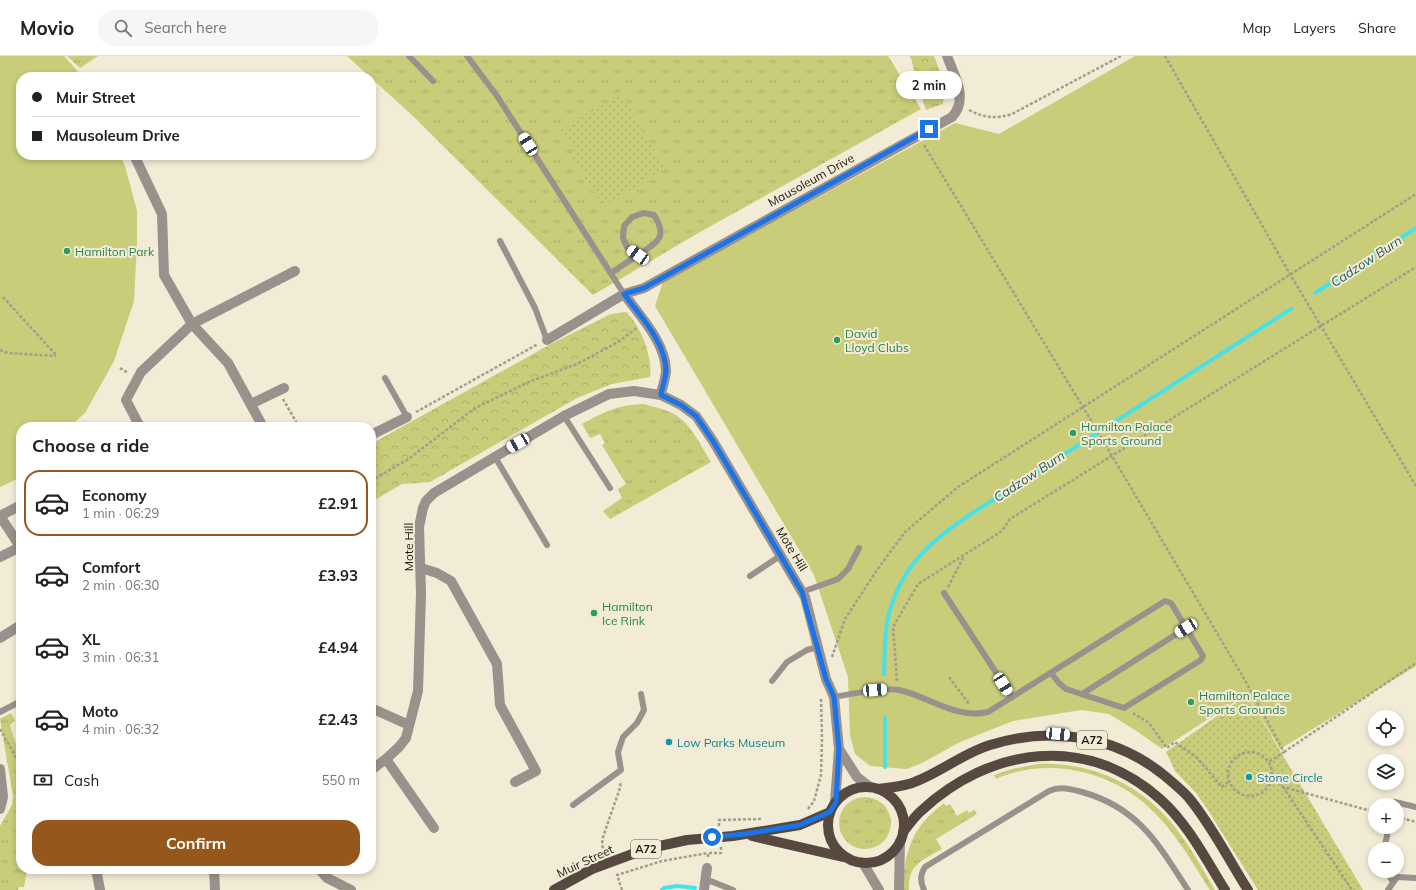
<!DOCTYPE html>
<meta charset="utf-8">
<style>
body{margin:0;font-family:Mulish,sans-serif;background:#f6f6f6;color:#222;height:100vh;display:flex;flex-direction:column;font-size:15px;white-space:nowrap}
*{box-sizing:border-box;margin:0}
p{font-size:13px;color:#767676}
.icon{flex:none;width:22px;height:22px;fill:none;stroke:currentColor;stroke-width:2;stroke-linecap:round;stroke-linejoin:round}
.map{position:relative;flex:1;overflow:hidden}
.panel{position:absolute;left:16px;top:366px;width:360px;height:452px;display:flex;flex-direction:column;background:#fff;border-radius:16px;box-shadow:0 2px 6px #0003}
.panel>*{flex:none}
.banner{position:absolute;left:16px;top:16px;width:360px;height:88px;border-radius:16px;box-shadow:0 2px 6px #0003;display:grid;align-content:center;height:88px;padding:0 16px;background:#fff}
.tools{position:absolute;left:1368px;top:654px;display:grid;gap:8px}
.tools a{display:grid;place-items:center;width:36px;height:36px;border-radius:50%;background:#fff;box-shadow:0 2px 6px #0003;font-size:20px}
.end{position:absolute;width:18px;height:18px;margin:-9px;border:5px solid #1a73e8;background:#fff;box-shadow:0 0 0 2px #fff}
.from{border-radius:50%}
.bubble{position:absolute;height:28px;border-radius:14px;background:#fff;box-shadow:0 2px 6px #0003;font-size:13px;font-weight:700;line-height:28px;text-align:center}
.car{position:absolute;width:12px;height:24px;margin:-12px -6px;border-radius:5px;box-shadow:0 0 3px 1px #0007;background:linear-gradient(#fff 24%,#345 0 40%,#fff 0 76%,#345 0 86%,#fff 0)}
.banner b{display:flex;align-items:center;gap:14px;height:38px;font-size:15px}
.banner b+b{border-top:1px solid #e0e0e0}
.banner i{width:10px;height:10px;background:#222}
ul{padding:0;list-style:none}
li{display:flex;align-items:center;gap:12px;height:66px;margin:0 8px 6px;padding:0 8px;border:2px solid transparent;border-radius:16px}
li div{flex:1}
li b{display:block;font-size:15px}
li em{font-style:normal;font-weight:700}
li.selected{border-color:#95571c}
li>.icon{width:36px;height:36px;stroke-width:1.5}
h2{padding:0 16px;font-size:18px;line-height:48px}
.pay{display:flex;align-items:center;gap:10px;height:44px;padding:0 16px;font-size:15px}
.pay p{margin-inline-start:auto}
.button{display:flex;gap:8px;margin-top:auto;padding:8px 16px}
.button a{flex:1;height:46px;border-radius:16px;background:#95571c;color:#fff;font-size:16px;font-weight:700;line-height:46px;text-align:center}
header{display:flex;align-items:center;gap:24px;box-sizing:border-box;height:56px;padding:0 20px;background:#fff;border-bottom:1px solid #e0e0e0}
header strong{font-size:19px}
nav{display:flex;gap:22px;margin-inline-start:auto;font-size:14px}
.search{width:280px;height:36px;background:#f6f6f6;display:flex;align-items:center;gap:10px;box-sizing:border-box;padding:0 14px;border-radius:16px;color:#767676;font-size:15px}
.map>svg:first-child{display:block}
.grass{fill:url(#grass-tufts)}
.forest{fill:url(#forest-crowns)}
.park{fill:url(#park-dots)}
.pitch{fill:#c9cc79}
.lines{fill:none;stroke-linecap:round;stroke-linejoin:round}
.stream{stroke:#47e1e9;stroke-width:4}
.path{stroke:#a29d8c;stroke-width:2.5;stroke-dasharray:3 2;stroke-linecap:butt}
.lane{stroke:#9a918c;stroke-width:6}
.street{stroke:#9a918c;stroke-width:10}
.primary{stroke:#574840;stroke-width:10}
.route{stroke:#1a73e8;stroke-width:5}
.leisure-dot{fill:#2e9e5b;stroke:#f2ebd5;stroke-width:1.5}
.culture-dot{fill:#0f9aa8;stroke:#f2ebd5;stroke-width:1.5}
.labels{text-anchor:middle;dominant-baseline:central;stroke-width:4;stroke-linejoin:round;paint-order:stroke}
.shield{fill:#f2ebd5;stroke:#5b574b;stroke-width:1}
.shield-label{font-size:11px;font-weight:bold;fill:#1a1710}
.street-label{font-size:12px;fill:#1a1710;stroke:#f2ebd5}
.leisure-label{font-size:12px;fill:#27864d;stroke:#f2ebd5;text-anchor:start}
.culture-label{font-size:12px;fill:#0d838f;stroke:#f2ebd5;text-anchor:start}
.water-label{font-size:13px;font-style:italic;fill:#1d5b5f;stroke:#f2ebd5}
</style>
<header>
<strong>Movio</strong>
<div class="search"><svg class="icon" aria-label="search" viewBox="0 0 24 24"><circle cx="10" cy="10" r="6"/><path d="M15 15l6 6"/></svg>Search here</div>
<nav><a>Map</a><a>Layers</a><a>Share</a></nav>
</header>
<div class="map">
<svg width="1416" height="834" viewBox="0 0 1416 834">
<defs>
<pattern id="grass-tufts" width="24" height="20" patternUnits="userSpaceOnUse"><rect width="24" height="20" fill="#c9cc79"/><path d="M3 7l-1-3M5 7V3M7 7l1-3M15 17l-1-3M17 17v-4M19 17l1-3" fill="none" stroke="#acae68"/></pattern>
<pattern id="forest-crowns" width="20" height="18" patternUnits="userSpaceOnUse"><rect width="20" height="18" fill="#c9cc79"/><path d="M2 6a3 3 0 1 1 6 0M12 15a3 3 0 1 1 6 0" fill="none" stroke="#acae68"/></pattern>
<pattern id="park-dots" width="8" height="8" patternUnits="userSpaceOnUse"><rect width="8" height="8" fill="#c9cc79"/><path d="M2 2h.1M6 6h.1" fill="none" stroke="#acae68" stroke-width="1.8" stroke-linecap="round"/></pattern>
</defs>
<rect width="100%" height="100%" fill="#f2ebd5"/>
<g class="grass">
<path d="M67,0H98L80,12Z"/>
<path d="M347,0H888L921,53L700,176L593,239L413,60Z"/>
<path d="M643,348C654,351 666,353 676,359C692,370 701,390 711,406L610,463L603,455L622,442L618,433L626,428L602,389L605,387L600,378L590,382L582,368C604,356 617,349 643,348Z"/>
<path d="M11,657L15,665L10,669L21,705V813H27L24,831H19L18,834H0V770L12,749L13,740L0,663Z"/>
<path d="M1038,708C1091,706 1141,728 1174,770C1190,790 1202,812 1215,834H1210C1174,776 1146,728 1073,714C1047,710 1021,712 996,723L994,719L1012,713Z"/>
<circle cx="865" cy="767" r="26"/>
<path d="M944,747L946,750L950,748L957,760L967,754L969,757L974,754L977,758L936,783L942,793C922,805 908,807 909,834H903C904,795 912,771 944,747Z"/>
</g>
<g class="forest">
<path d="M909,0H934C941,18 946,29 943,48L926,54L919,34L911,2Z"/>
<path d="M626,256C641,270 653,301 650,321L612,328L577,342L430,426L402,428L371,446V388L551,288L611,258Z"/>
</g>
<g class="park">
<path d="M622,38L664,112L603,151L571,100L575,97L561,73Z"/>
<path d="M1247,639L1363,834H1258L1206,751L1196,737L1175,715L1166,696Z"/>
</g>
<g class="pitch">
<path d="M0,0H64L81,19L82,21H21V99H120L125,110L137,155V187L134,245L114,305L85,357L69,371H21V421L0,431Z"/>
<path d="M1135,0H1416V610L1280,693L1247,638L1162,693L1138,676L1109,658L1081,654L1013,665L960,686L922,707L907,713L870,710L855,698L850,679L848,621L814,519L655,250L663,226L955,67L999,78Z"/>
</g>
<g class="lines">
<g class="stream">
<path d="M1315,237L1416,172"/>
<path d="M884,618C885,597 884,574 890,554C903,509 931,485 968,460L1291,253"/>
<path d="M885,662V711"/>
<path d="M662,834L664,832L677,830L695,832"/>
</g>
<g class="path">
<path d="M1165,0L1290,218L1416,430"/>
<path d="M969,54C984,62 996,63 1012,58L1121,0"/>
<path d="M924,89L1083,351L1246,626L1284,696L1269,706"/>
<path d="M3,241L57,300"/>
<path d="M0,294L8,297L56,300"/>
<path d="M120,312L128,317"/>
<path d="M283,343L298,369L297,371"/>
<path d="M416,356L538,288"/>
<path d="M371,425L410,402L475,352L531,325L577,308L618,286L638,271"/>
<path d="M948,531L964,500"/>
<path d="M832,601L845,563L877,514L905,476L958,431L1416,138"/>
<path d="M949,621L969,648"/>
<path d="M897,625L893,571L918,528L1002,475L1010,463L1416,211"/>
<path d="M1133,657L1149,667L1167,692L1175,686L1197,702L1222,731L1229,725"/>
<path d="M0,673L19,707H21"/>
<circle cx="1250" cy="718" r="22"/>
<path d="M1284,696L1416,607"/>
<path d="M1272,719L1283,731L1375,756"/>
<path d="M1283,731L1352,834"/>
<path d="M808,753L814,745L821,719L822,682L821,641"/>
<path d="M1397,761L1416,766"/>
<path d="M719,770V764L762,763"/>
<path d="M604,797L602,788L603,781L620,732L621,725"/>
<path d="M708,801V797H721V791"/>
<path d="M622,834L617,819L662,805L708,797"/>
</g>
<g class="lane">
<path d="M409,0L433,25"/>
<path d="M467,0L497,40L624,238"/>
<path d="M500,185L535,252L547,284"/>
<path d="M611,217L638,199L627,191L623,182L624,170L632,161L644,157L654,159C669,182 656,187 638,199"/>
<path d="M385,322L407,361"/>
<path d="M564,360L610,432"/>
<path d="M495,401L547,489"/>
<path d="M750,520L780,500"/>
<path d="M802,536L838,523L848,513L859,492"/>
<path d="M944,537L1012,641"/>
<path d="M772,625L787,606L807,594L818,591"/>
<path d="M1082,638L1186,572"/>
<path d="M834,641C851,638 884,631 899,634C928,640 957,664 988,656L1165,545L1171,547L1203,600L1201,604L1124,652L1066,633L1059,627L1051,617"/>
<path d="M0,656L21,645"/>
<path d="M573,749L621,714L618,696L623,681L637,667L644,654L641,638"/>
<path d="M1394,749L1395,746L1416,751"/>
<path d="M1384,793L1389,771"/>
<path d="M1386,815L1393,826"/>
<path d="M705,824L713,826L733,834"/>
<path d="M924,834C920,825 920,819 925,811L1049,735C1060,730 1071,733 1082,736C1139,752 1158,788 1188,834"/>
<path d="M1388,834L1397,821L1416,822"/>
</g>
<g class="street">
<path d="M134,99L162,158L164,219L192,268L228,307L263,371"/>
<path d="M624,238C640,260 665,286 666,314C666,322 662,331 661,339"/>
<path d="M547,284L624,238L644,232L952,61C969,43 954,19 947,0"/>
<path d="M251,348L284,332"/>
<path d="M140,371L126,344L141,316L192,268L295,215"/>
<path d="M371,379L407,361"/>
<path d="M21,449L0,460L21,492"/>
<path d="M0,501L20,491"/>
<path d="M421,512L437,517L451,525L497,608L500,649L536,715L515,726"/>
<path d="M0,582L21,569"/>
<path d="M371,652L409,669"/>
<path d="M839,693L857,721L870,731"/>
<path d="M386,703L434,772"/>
<path d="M0,713L3,741L0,753"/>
<path d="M371,714L386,703L399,691L406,682L418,635L421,537L419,471L423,452L426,445L434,437L564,360L609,338L634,335L661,339L681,349L696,360L713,385L802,536L805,541L826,623L834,641L839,693L835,746"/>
<path d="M863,807L879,834"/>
<path d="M96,813L100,834"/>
<path d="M214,813L215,834"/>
<path d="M319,813L327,822L351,834"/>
<path d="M704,834L707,812"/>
<path d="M899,834L900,785"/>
</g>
<g class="primary">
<circle cx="866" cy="769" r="38"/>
<path d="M878,733C891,731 905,731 917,725C942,715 964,697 990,689C1051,670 1115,679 1165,720C1173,727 1182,734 1189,742C1212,770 1229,804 1248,834"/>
<path d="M903,776C909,769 914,761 921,755C990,691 1086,677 1160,743C1188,768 1205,802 1225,834"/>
<path d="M752,780L843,801"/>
<path d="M554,834L592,813L646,793L687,784L733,780L800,769L830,756"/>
</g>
</g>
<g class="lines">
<path class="route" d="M712,781L745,778L800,769L830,756L836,746L839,693L834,641L826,623L802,536L713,385L696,360L681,349L661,339C662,331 666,322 666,314C665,285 640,260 624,238L644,232L929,73"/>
</g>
<g class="leisure-dot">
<circle cx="67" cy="195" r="4"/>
<circle cx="837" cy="284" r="4"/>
<circle cx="1073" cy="377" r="4"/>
<circle cx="594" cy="557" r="4"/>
<circle cx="1191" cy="646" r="4"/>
</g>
<g class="culture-dot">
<circle cx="669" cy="686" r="4"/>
<circle cx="1249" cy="721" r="4"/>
</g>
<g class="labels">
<g class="shield">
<rect x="1077" y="675" width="30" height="18" rx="3"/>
<rect x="631" y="784" width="30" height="18" rx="3"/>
</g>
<g class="shield-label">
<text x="1092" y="684">A72</text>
<text x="646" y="793">A72</text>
</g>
<g class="street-label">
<text transform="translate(811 124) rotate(-29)">Mausoleum Drive</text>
<text transform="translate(408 491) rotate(-90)">Mote Hill</text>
<text transform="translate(792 493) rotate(59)">Mote Hill</text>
<text transform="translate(585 805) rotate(-25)">Muir Street</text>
</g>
<g class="leisure-label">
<text x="75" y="195">Hamilton Park</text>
<text x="845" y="277">David<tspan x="845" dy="14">Lloyd Clubs</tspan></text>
<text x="1081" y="370">Hamilton Palace<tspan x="1081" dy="14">Sports Ground</tspan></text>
<text x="602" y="550">Hamilton<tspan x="602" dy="14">Ice Rink</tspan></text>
<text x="1199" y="639">Hamilton Palace<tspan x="1199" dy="14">Sports Grounds</tspan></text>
</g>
<g class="culture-label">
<text x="677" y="686">Low Parks Museum</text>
<text x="1257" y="721">Stone Circle</text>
</g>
<g class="water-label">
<text transform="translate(1366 205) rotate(-33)">Cadzow Burn</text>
<text transform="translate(1029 420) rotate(-33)">Cadzow Burn</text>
</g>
</g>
</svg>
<div class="tools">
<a><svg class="icon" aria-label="locate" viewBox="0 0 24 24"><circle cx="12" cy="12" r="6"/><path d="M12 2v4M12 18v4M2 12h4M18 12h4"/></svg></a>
<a><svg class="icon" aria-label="layers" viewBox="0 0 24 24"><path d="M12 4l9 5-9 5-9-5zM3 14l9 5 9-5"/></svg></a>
<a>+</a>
<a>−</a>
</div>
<i class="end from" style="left:712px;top:781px"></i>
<i class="end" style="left:929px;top:73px"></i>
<div class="bubble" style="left:896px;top:15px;width:66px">2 min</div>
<i class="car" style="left:528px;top:88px;rotate:328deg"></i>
<i class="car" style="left:638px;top:199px;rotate:305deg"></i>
<i class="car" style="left:518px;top:387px;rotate:240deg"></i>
<i class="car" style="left:1186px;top:572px;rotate:238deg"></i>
<i class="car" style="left:1003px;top:628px;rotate:147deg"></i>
<i class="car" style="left:875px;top:634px;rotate:86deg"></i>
<i class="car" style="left:1058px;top:678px;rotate:95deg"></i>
<div class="banner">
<b><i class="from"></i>Muir Street</b>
<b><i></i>Mausoleum Drive</b>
</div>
<section class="panel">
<h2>Choose a ride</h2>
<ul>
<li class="selected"><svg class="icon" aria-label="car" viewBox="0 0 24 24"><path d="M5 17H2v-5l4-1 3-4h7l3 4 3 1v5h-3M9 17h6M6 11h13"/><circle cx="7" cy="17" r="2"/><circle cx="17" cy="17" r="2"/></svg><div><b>Economy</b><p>1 min · 06:29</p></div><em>£2.91</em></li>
<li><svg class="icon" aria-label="car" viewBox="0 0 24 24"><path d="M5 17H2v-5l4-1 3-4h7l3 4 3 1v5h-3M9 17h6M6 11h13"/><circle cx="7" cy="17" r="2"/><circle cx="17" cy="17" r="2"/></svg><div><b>Comfort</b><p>2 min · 06:30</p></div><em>£3.93</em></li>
<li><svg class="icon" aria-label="car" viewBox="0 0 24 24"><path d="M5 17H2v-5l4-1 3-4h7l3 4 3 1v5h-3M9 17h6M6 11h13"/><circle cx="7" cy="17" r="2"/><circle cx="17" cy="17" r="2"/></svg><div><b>XL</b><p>3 min · 06:31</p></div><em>£4.94</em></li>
<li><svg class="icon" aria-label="car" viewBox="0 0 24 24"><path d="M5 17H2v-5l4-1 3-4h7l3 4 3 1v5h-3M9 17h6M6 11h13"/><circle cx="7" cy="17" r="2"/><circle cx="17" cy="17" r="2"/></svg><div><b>Moto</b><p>4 min · 06:32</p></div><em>£2.43</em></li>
</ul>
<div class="pay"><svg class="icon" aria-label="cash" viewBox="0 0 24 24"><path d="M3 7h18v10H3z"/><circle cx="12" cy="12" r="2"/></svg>Cash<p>550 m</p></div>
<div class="button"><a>Confirm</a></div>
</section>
</div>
